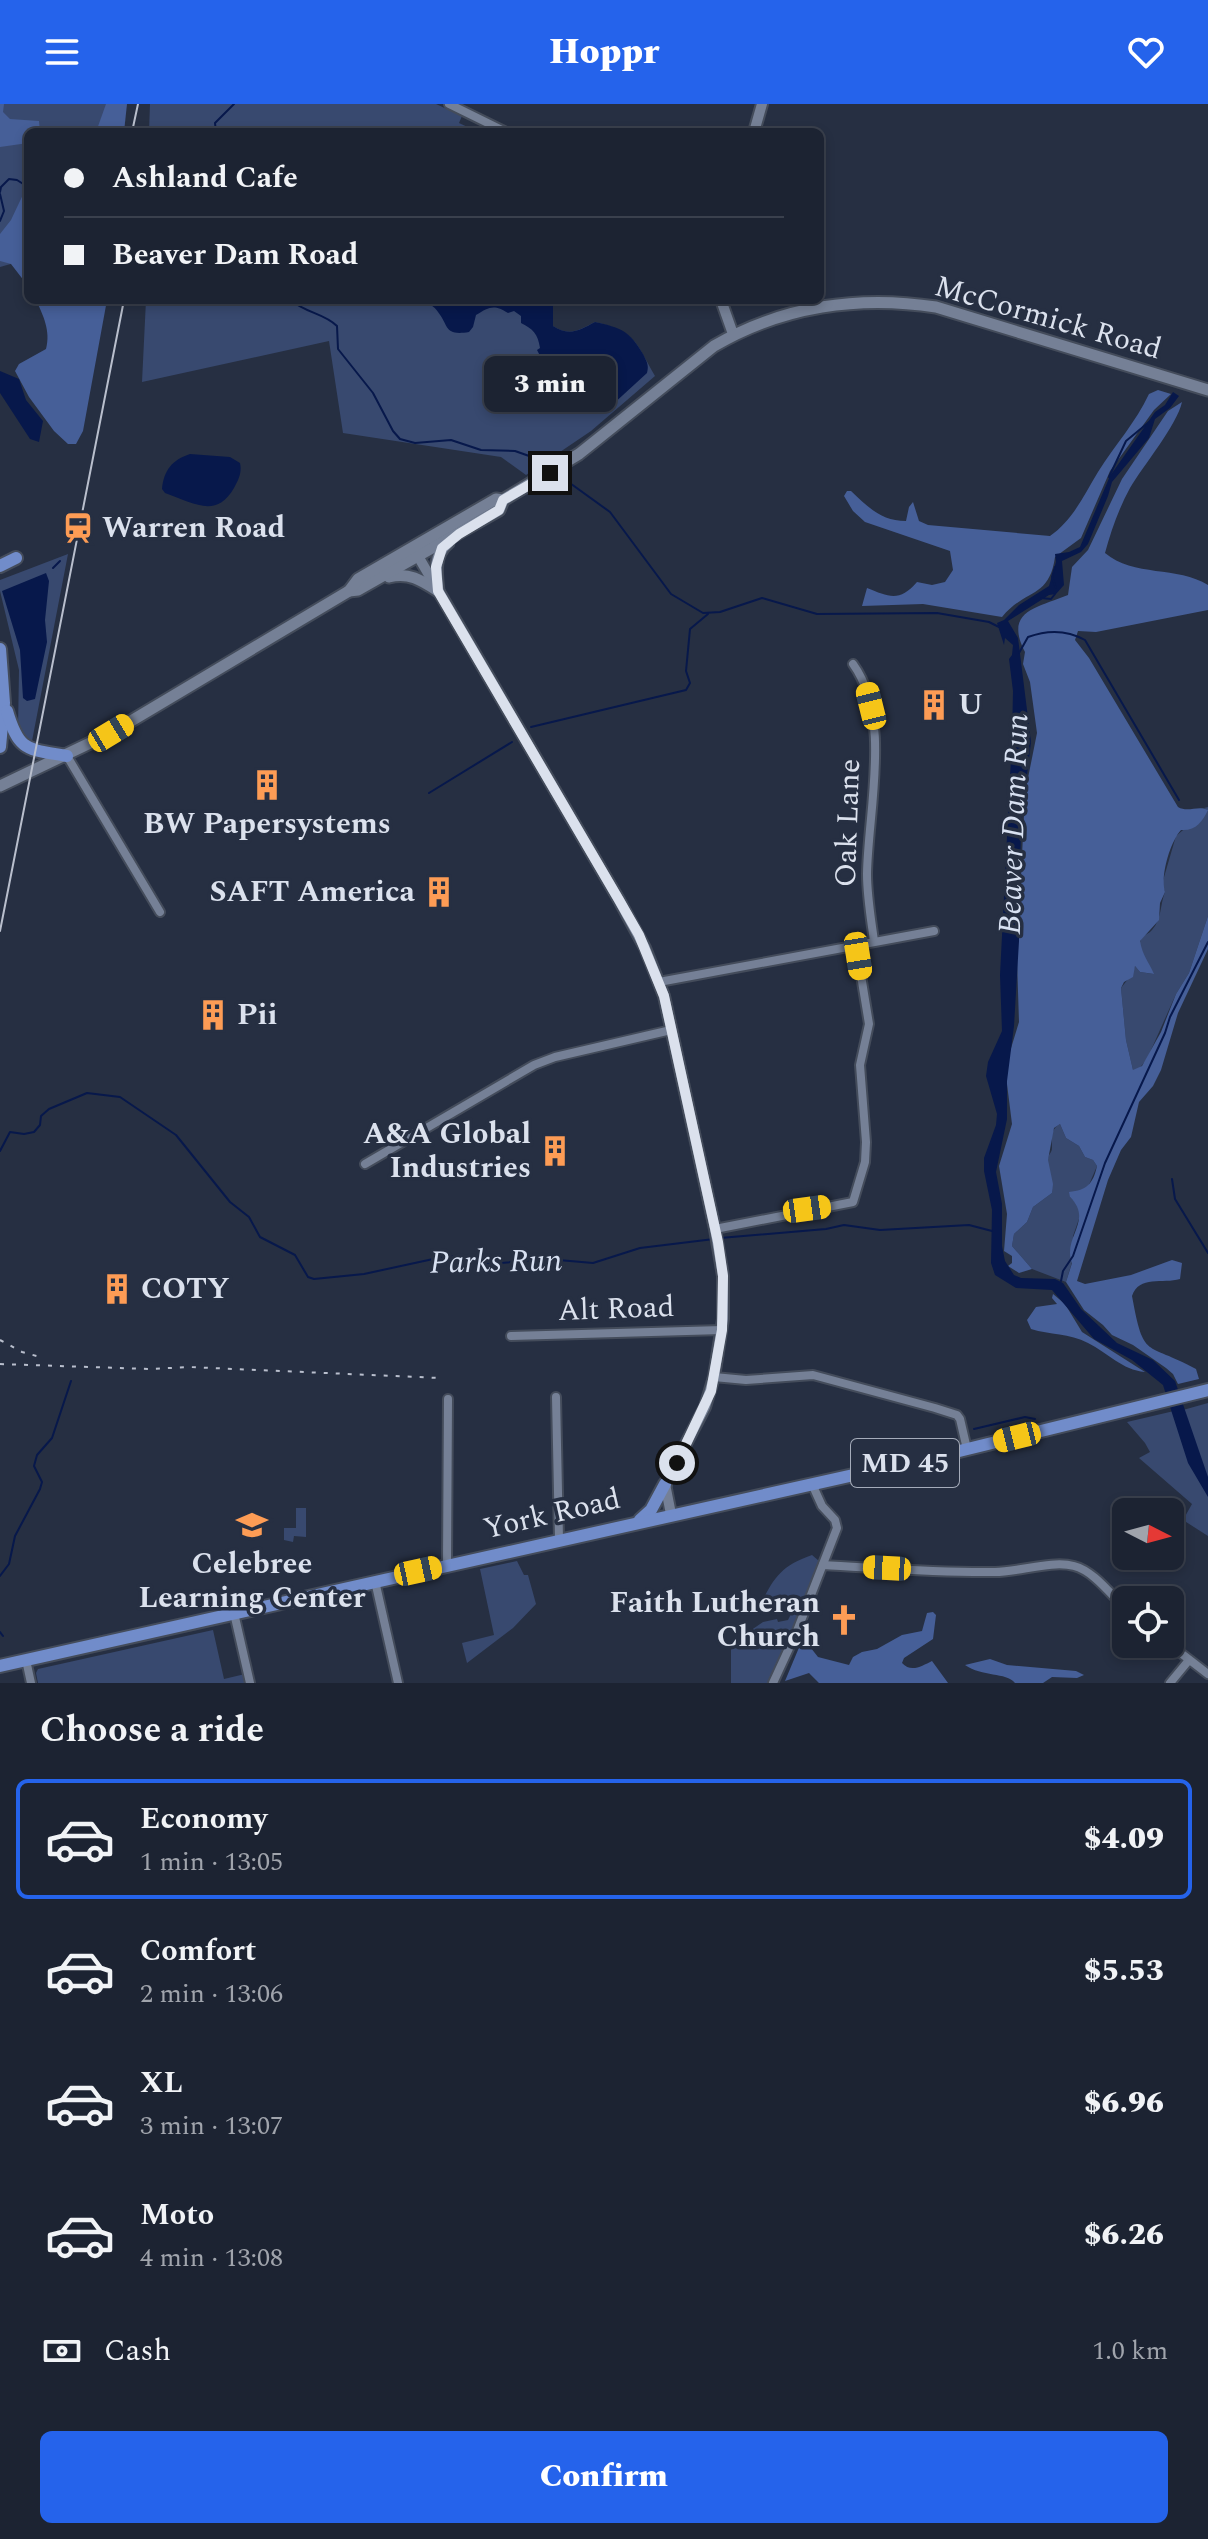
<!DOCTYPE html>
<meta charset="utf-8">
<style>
body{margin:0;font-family:Spectral,serif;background:#292f3e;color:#f1f3f6;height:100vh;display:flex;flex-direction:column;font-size:30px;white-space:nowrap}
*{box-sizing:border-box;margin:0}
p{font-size:26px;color:#a0a4ac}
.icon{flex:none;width:44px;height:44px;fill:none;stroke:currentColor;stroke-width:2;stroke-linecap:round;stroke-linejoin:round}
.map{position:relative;height:1579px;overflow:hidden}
.drawer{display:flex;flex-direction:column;background:#1c2332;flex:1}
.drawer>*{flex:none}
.top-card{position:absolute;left:24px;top:24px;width:800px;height:176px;border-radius:12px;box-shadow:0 4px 12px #0003,0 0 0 2px #3a404d;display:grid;align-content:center;height:176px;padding:0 40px;background:#1c2332}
.needle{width:52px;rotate:96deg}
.buttons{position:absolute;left:1112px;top:1394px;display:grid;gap:16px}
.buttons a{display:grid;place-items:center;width:72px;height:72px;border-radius:12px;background:#1c2332;box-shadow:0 4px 12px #0003,0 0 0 2px #3a404d;font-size:40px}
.end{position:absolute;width:36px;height:36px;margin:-18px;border:10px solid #dbe1ed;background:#111;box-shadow:0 0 0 4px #111}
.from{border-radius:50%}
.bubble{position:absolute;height:56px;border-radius:12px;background:#1c2332;box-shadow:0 4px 12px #0003,0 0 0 2px #3a404d;font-size:26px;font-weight:800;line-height:56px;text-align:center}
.car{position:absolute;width:24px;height:48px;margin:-24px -12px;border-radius:10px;box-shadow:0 0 6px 2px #0007;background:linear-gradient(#f5c518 24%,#345 0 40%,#f5c518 0 76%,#345 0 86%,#f5c518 0)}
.top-card b{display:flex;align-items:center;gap:28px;height:76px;font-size:30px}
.top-card b+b{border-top:2px solid #3a404d}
.top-card i{width:20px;height:20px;background:#f1f3f6}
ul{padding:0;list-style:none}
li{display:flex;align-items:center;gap:24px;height:120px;margin:0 16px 12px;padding:0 24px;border:4px solid transparent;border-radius:12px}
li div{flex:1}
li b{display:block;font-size:30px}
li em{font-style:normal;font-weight:800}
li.on{border-color:#2563eb}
li>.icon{width:72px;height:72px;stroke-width:1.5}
h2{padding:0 40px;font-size:36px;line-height:96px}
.pay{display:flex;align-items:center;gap:20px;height:88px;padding:0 40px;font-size:30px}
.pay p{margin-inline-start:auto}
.button{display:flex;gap:16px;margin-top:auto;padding:16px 40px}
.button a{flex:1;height:92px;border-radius:12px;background:#2563eb;color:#fff;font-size:32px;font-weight:800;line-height:92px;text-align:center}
header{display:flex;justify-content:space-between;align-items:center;height:104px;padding:0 40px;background:#2563eb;color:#fff;font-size:36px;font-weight:800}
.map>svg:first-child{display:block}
.green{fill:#38496f}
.forest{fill:#465f98}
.water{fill:#07184b}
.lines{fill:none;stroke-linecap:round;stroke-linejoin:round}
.stream{stroke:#07184b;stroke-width:2}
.minor-casing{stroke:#444c5b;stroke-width:12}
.tertiary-casing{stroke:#444c5b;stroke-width:14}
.secondary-casing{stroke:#444c5b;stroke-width:15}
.primary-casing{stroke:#444c5b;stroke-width:16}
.minor{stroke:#758096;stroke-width:8}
.tertiary{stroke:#758096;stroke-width:10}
.secondary{stroke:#758096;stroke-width:11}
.primary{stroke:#718cca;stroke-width:12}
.tram{stroke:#b9bfcd;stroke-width:2}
.rail{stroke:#b9bfcd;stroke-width:2;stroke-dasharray:4 8;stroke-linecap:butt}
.route{stroke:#dbe1ed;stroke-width:10}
.labels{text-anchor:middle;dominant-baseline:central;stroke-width:7;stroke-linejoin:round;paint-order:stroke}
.shield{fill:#262f42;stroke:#a5acba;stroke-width:2}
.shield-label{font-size:28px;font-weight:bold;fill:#dbe1ed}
.street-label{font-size:30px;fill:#dbe1ed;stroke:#262f42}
.poi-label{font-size:30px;font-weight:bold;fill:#dbe1ed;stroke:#262f42;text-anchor:start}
.water-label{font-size:32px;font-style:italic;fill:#d8e1f2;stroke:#262f42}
</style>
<header><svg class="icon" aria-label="menu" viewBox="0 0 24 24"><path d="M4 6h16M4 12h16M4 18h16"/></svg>Hoppr<svg class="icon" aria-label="heart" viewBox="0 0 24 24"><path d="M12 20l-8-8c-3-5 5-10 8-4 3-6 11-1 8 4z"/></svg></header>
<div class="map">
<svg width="1208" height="1579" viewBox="0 0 1208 1579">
<rect width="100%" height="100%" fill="#262f42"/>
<g class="green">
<path d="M0,0H122L121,28H28V155L0,163Z"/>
<path d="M150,0H436L462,12L459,19L478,28H149Z"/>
<path d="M146,196H565L553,202V222C569,233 579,226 595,218C636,228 635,237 655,272L591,327L526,371L501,353L343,329L329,237L142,278Z"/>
<path d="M68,450L32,637L25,636L18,625L19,566L0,487V476Z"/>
<path d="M1208,703V812L1189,869L1176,890L1147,955L1138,966H1133L1126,936L1121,884L1132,870L1135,862L1140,868L1153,870C1149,859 1140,852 1140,840C1140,830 1147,832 1152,826C1162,815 1160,800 1165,788L1162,780L1176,732L1207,706L1204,704Z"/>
<path d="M1060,1020L1066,1034L1079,1042L1085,1053L1093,1056L1097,1062L1088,1083L1070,1093L1078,1101L1081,1109L1073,1132L1072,1158L1066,1178L1032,1165L1012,1142L1014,1130L1027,1118L1033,1103L1052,1089C1053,1077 1047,1067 1048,1055C1049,1048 1052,1050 1052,1043C1052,1032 1050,1026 1060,1020Z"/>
<path d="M1208,1299V1432L1183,1416L1192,1400L1139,1354L1150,1348L1145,1339L1127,1318L1174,1307L1185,1313L1183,1306Z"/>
<path d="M296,1404H306V1433L294,1432L293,1438L284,1436V1424H296Z"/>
<path d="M812,1451L819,1457L800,1509L768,1579H731V1540L763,1518L777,1515L778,1518L788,1516L790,1512L787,1499L775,1500V1504L760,1507V1502C774,1473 781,1462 812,1451Z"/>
<path d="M517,1457L524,1471H528L536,1500L513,1524L467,1559L462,1539L494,1531L480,1465Z"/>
<path d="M213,1526L224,1575L245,1570L247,1579H38L36,1569L38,1565Z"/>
</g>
<g class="forest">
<path d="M0,0H4L3,8L10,15L39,17L40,28H28V39L0,43Z"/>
<path d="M106,0H127L124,28H96Z"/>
<path d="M28,80V182L11,160L0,157V130L11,116Z"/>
<path d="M36,196H107L83,327L76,340H68L54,327L29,293L15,267L19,260L46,245C51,227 43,211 36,196Z"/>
<path d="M1158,286L1171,290L1154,306L1110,367L1081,434L1055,453C1049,495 1026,484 1002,513L923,500L862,502L867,484C889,493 900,498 917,478L932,481L945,478L953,466L950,447L865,418L853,407L844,392L847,387H851C868,403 881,417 906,417L909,403L913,398L919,417L928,421L1050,432C1073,416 1084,391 1098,368C1115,341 1136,318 1149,290Z"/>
<path d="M1182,298C1177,321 1143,362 1130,384C1119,404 1111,427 1105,449C1133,473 1178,462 1208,481V506L1096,528L1078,527L1075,536L1089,554L1178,703C1188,709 1198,701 1208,706C1202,718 1196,727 1181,726C1170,738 1160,773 1165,788L1160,799L1159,816L1140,837C1143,853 1148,856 1154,870L1140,868L1135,862L1133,873L1124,878L1121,884L1126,936L1133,966L1142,962L1161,928L1176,890L1189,869L1208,812V845L1178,909L1161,966L1153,982L1139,998L1131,1033L1121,1046L1108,1076L1077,1177L1085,1180L1131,1171L1172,1156L1182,1159L1180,1175C1163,1180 1139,1171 1132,1192C1144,1257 1145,1237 1196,1265L1199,1275L1178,1280L1173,1270L1166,1264L1133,1241L1112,1231L1103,1221L1084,1206L1066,1178L1072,1159C1062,1133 1094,1117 1070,1093L1069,1088C1087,1086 1093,1080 1097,1062L1093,1056L1085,1053L1079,1042L1066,1034L1060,1020L1054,1024L1048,1056L1053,1080L1052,1089L1033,1103L1027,1118L1014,1130L1012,1142L1032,1165L1019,1169L1008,1162L1012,1159V1152L1004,1147L1007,1110L999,1062L1012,1020L1005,964L1019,918L1017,856L1025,689L1037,629L1030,578L1023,560L1025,548C1004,507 1036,504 1068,491L1072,463L1088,446L1122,375L1168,307Z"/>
<path d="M1053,1190L1065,1200L1082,1228L1145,1268C1122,1266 1108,1249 1088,1239C1069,1229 1050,1231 1031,1225L1027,1216L1036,1203L1057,1200L1052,1194Z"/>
<path d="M933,1508L936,1511L933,1535L904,1554L902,1559C911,1569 922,1562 932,1557L948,1579H819L809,1569L785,1577L803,1534L818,1553L849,1561L853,1553L862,1548L877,1545L902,1531L922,1527L927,1509Z"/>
<path d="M990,1555L1007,1561L1076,1567L1084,1571L1077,1574L1052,1573L1043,1579H1015C1006,1568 982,1573 965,1561Z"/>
</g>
<g class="water">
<path d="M421,196H565L553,202V222C569,233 580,226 595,218C621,224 629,226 643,250C647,258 649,261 647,269L611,302L600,307L564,306L552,296L548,267L537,246L540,244C538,230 533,225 521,219V212L514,207L508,209C494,200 489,203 476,211L473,223L469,228C444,232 449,222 438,208C435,202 426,199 421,196Z"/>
<path d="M0,267L19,275L26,296L43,317L39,338L30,335L0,289Z"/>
<path d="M1173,288L1179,292L1170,304L1155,315L1149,334L1112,378L1108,392L1088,440L1081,448L1062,457L1064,481L1056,490L1049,491L1008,517L1018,534L1031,638L1021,721L1019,837L1014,922L1007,977V1015L996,1068L1002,1100V1142L1005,1157L1014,1171L1021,1174L1055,1175L1063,1179L1081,1205L1117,1239L1153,1256L1175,1277L1208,1373V1393L1188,1359L1163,1281L1132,1256L1094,1235L1052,1186L1016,1184L995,1171L991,1159L992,1106L984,1067V1054L996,1021L997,1010L986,972L988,958L1002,927L1000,871L1012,634L1013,587L1009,555L1012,551L1013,541L1005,534L1004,541L997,519L1004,516L1019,501L1049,482L1056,458L1055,450L1069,448L1080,443L1110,372L1155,308L1165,301Z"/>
<path d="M190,350L230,353L240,359C242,368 239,375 234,384C216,415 194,399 165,389L162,385C164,366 172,356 190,350Z"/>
<path d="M46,469L49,477L45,516L47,538L35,595L27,597L23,594L20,546L2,487Z"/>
</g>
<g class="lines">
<g class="stream">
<path d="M216,28L215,19L234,0"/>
<path d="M0,88L1,83L9,75L17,76L28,83"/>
<path d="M0,90L4,107L0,117"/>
<path d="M291,196C305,209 324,209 337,222L338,245L373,289L393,327L400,335L415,339L451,336L481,346L515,347L532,353L547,363"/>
<path d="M556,369L610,408L671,490L703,509L720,508L762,494L817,510L937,509L989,518L999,523"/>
<path d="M1109,373L1126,337L1149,318"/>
<path d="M1055,463L1052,473L1056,484"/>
<path d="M53,464L60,457"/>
<path d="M1041,494L1051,495L1055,490"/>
<path d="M1019,549L1028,533C1047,526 1067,526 1085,536L1179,696"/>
<path d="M531,623L686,586L690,579L686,567L690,525L708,510"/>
<path d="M429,689L512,638"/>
<path d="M0,1047L10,1028L24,1030L34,1028L40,1021L41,1012L49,1005L87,989L120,993L176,1031L230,1098L249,1113L260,1133L295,1151L308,1173L314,1175L364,1170L447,1152L477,1155L488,1160L547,1155L593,1159L640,1144L714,1135"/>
<path d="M1172,1075L1175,1095L1208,1149"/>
<path d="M720,1134L826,1125L844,1121L880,1126L969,1121L992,1127"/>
<path d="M1061,1177L1063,1167L1073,1152L1105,1059L1165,929L1170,913L1208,838"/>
<path d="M974,1325L1025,1313L1035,1315"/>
<path d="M0,1472L9,1460L15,1432L40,1385L42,1378L34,1362L37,1351L52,1334L71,1277"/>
<path d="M0,1528L3,1532"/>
</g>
<defs>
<g id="minor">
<path d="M449,0L506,28"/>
<path d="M853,560C892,614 868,706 867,770C867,792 871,815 874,837"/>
<path d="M67,652L160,808"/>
<path d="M659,878L934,827"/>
<path d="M365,1060L534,961L555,953L671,926"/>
<path d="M715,1125L853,1098L865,1058L866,1038L860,961L869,920L856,841"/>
<path d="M511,1232L722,1226"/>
<path d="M714,1273L746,1276L813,1271L935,1304L957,1311L960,1315L967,1345"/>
<path d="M556,1293L559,1435"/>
<path d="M447,1460L448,1295"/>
<path d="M823,1461C880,1464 938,1469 995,1468C1019,1468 1052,1456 1074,1462C1094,1467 1111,1491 1126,1505"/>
<path d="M375,1477L398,1579"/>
<path d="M234,1509L250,1579"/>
<path d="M1169,1540L1208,1570"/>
<path d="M26,1556L31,1579"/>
<path d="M773,1579L797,1527L837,1424L835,1416L822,1402L812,1380"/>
<path d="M1170,1579L1189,1556"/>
</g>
<g id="tertiary">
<path d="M754,28L762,0"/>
<path d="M721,196L733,230"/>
<path d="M415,447L619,796L645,844L664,892L715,1125L723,1172V1215L714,1273L705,1303L665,1380L671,1410"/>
</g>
<g id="secondary">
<path d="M389,473C409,468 421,476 438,487"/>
<path d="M349,487L358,486L499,406L503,396"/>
<path d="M438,487C436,470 433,451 448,439"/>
<path d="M0,682L111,629L349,487L358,475L496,395L503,396L579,350L714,242C782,202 859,191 936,203L1208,286"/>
</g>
<g id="primary">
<path d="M0,462L16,454"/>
<path d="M0,545L4,599L0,643"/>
<path d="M7,607C19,648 27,645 67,652"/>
<path d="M640,1416L651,1406L665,1380"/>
<path d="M0,1562L943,1351L1208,1286"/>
</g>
</defs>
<use href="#minor" class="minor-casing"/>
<use href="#tertiary" class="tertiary-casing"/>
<use href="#secondary" class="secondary-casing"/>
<use href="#primary" class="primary-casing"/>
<use href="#minor" class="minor"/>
<use href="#tertiary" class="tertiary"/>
<use href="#secondary" class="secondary"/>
<use href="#primary" class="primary"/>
<g class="tram">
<path d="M132,28L138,0"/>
<path d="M0,827L124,196"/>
</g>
<g class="rail">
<path d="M0,1236L22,1248L44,1254"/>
<path d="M0,1260L150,1265L189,1263L440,1274"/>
</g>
</g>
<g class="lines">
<path class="route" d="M550,369L503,396L499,406L459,430L442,444L436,463L438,487L619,796L639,831L664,892L718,1138L723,1172L722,1226L711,1287L677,1359"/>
</g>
<defs>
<symbol id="station-bare" viewBox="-9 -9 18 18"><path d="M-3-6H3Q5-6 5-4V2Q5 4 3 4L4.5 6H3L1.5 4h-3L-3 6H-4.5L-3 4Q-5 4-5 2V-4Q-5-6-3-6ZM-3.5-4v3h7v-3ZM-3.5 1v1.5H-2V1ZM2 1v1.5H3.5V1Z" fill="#fd9c55" stroke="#262f42" stroke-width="2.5" paint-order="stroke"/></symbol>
<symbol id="building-bare" viewBox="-9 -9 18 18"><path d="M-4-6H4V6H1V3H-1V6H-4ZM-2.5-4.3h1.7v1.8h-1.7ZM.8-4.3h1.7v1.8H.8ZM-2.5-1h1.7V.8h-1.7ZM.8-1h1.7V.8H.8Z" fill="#fd9c55" stroke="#262f42" stroke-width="2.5" paint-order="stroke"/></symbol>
<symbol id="school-bare" viewBox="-9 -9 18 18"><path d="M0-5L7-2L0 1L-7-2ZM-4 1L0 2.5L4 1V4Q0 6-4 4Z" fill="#fd9c55" stroke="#262f42" stroke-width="2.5" paint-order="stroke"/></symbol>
<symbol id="church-bare" viewBox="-9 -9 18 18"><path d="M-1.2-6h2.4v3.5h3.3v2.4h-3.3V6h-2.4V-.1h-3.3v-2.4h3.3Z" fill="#fd9c55" stroke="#262f42" stroke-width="2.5" paint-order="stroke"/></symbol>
</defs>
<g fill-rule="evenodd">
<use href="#station-bare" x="56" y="402" width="44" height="44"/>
<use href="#building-bare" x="912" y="579" width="44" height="44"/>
<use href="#building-bare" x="245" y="659" width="44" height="44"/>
<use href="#building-bare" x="417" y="766" width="44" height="44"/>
<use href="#building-bare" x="191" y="889" width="44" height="44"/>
<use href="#building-bare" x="533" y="1025" width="44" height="44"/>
<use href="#building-bare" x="95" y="1163" width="44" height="44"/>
<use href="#school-bare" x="230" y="1399" width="44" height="44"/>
<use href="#church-bare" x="822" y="1494" width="44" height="44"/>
</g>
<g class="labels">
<rect class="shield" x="851" y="1335" width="108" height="48" rx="6"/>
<g class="shield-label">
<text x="905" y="1359">MD 45</text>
</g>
<g class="street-label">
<text transform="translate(1048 214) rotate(16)">McCormick Road</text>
<text transform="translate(848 719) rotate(-88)">Oak Lane</text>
<text transform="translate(616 1205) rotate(-2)">Alt Road</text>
<text transform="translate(552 1410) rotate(-13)">York Road</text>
</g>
<g class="poi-label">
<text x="102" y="424">Warren Road</text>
<text x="958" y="601">U</text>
<text x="267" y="720" text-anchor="middle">BW Papersystems</text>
<text x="415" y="788" text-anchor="end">SAFT America</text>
<text x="237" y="911">Pii</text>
<text x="531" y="1030" text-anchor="end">A&amp;A Global<tspan x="531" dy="34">Industries</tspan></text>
<text x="141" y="1185">COTY</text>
<text x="252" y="1460" text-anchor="middle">Celebree<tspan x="252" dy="34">Learning Center</tspan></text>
<text x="820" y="1499" text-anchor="end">Faith Lutheran<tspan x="820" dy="34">Church</tspan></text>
</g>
<g class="water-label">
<text transform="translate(1014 720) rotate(-88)">Beaver Dam Run</text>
<text transform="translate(496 1158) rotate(-1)">Parks Run</text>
</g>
</g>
</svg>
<div class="buttons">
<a><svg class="needle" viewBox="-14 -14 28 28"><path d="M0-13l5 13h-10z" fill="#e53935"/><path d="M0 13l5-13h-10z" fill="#a0a4ac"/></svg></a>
<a><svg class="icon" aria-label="locate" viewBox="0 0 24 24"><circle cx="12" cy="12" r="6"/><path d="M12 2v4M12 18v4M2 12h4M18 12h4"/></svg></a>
</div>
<i class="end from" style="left:677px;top:1359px"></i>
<i class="end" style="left:550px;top:369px"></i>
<div class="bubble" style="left:484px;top:252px;width:132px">3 min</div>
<i class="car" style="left:871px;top:602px;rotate:346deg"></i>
<i class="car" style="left:111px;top:629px;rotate:59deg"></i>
<i class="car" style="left:858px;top:852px;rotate:171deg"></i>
<i class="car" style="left:807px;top:1105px;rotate:82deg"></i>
<i class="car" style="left:1017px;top:1333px;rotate:256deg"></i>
<i class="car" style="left:887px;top:1464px;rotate:273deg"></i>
<i class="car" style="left:418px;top:1467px;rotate:78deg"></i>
<div class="top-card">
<b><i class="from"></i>Ashland Cafe</b>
<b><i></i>Beaver Dam Road</b>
</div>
</div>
<section class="drawer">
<h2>Choose a ride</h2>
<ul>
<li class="on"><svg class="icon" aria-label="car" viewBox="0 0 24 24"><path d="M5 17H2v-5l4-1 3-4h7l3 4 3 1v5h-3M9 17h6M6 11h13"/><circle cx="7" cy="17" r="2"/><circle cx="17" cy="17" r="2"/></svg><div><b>Economy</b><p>1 min · 13:05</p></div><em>$4.09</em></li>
<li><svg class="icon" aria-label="car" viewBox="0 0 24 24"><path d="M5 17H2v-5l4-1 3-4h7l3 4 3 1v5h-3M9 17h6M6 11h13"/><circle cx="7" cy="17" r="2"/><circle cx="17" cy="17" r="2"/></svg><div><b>Comfort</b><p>2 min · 13:06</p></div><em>$5.53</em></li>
<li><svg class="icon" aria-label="car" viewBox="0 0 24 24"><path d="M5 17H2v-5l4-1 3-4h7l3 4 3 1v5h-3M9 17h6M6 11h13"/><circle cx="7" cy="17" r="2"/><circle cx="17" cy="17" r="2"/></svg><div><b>XL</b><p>3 min · 13:07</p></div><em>$6.96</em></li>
<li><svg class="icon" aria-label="car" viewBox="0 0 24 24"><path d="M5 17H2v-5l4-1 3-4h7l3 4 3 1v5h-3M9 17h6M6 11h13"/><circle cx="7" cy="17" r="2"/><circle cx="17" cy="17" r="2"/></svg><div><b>Moto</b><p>4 min · 13:08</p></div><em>$6.26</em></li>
</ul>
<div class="pay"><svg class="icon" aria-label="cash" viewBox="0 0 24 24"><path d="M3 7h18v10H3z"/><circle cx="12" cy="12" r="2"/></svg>Cash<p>1.0 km</p></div>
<div class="button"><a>Confirm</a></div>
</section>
